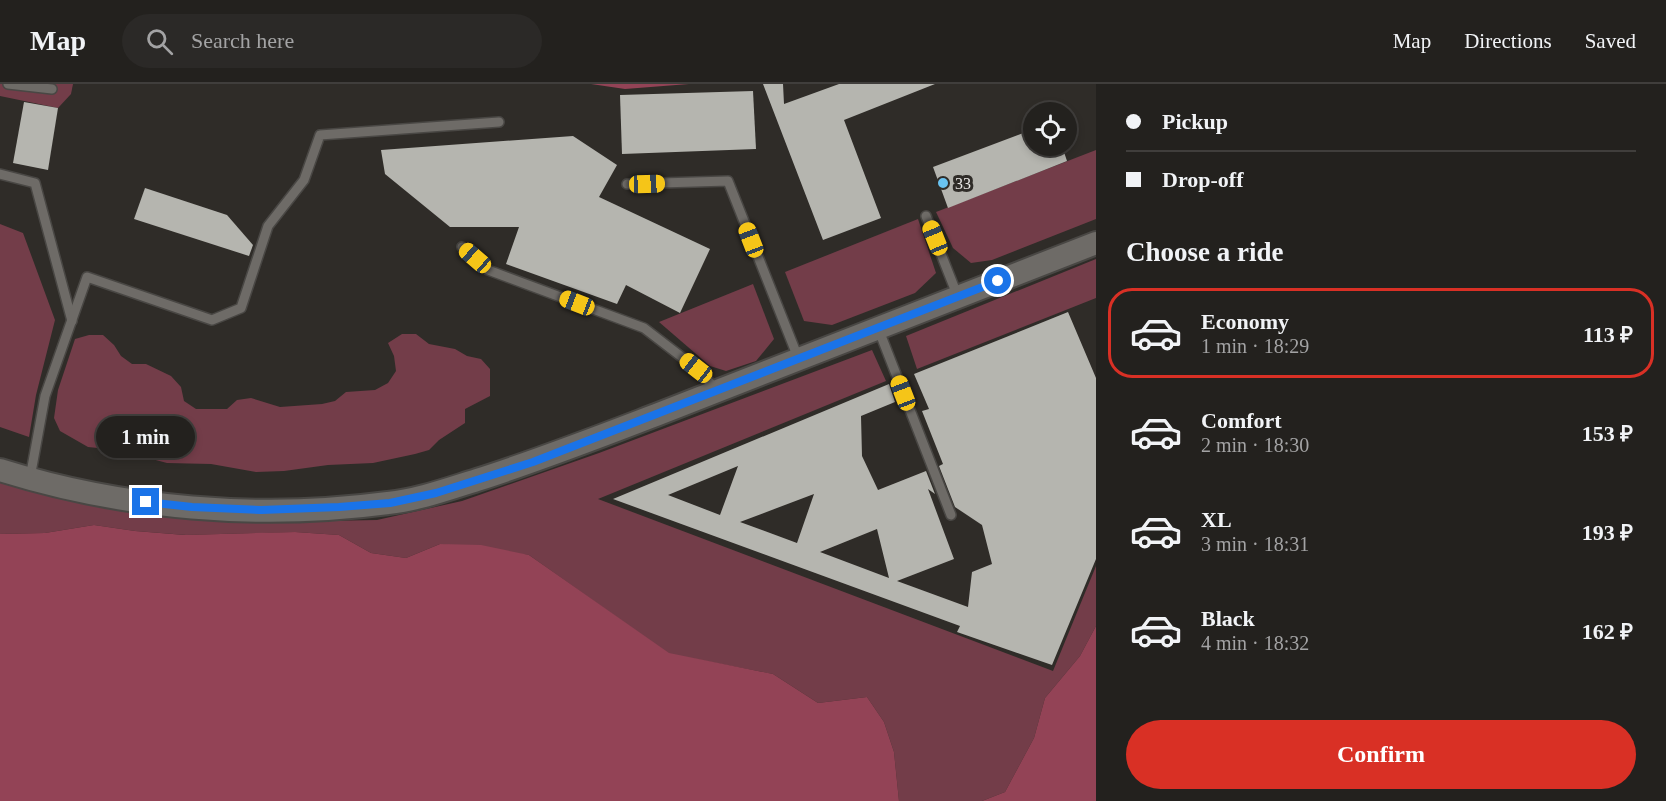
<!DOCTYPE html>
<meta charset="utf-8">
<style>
body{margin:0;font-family:Georgia,serif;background:#2b2927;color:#f1f3f6;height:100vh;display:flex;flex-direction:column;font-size:22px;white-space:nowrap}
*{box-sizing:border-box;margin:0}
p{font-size:20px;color:#a3a3a4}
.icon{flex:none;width:33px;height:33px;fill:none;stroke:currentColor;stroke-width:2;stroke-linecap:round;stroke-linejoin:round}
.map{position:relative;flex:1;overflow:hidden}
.panel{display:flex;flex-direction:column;background:#23211e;width:570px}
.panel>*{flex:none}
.guide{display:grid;align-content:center;height:132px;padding:0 30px;background:#23211e}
.tools{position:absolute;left:1023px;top:18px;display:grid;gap:12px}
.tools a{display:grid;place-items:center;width:54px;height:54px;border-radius:50%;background:#23211e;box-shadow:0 3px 9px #0003,0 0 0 2px #403e3c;font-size:30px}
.end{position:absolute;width:27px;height:27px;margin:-14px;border:8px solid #1a73e8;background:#fff;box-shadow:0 0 0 3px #fff}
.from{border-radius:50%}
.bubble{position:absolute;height:42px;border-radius:21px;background:#23211e;box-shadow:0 3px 9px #0003,0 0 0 2px #403e3c;font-size:20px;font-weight:800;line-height:42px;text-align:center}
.car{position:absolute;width:18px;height:36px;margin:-18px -9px;border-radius:8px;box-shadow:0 0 4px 2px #0007;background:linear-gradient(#f5c518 24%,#345 0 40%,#f5c518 0 76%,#345 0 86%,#f5c518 0)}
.guide b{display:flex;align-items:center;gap:21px;height:57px;font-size:22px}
.guide b+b{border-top:2px solid #403e3c}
.guide i{width:15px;height:15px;background:#f1f3f6}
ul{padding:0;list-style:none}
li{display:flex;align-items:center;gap:18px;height:90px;margin:0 12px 9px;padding:0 18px;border:3px solid transparent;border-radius:24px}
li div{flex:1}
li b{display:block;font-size:22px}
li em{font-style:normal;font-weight:800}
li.active{border-color:#d93025}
li>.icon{width:54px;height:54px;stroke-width:1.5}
h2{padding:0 30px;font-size:27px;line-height:72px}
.action{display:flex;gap:12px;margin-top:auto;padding:12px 30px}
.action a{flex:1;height:69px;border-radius:36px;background:#d93025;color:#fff;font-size:24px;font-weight:800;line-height:69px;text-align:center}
header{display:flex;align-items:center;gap:36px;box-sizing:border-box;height:84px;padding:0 30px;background:#23211e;border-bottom:2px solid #403e3c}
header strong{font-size:28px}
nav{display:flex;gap:33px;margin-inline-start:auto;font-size:21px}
.search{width:420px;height:54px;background:#2b2927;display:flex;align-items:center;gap:15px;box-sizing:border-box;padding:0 21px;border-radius:33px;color:#a3a3a4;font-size:22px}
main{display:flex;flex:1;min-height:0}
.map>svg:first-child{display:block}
.green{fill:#733d49}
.forest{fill:#934356}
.building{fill:#b5b5af;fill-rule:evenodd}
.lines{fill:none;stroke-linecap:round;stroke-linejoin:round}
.service-casing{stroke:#494744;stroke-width:12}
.tertiary-casing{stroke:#494744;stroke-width:26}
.service{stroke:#6e6b67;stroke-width:9}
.tertiary{stroke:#6e6b67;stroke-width:22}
.route{stroke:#1a73e8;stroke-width:8}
.poi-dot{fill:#69c3f1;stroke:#2f2c28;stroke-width:2}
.labels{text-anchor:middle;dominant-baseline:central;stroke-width:6;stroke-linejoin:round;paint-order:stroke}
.poi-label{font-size:16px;fill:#e9e7e5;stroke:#2f2c28;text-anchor:start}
</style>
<header>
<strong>Map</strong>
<div class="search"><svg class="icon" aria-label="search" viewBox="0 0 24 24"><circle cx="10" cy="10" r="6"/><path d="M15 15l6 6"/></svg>Search here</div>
<nav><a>Map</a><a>Directions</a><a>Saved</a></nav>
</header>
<main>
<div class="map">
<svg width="1096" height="717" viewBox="0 0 1096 717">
<rect width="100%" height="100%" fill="#2f2c28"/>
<g class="green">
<path d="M0,0H73L71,10L58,24L0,12Z"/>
<path d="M1096,66V135L992,176L971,179L953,164L936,128Z"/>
<path d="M918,135L936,189L915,209L832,241L804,237L785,188Z"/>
<path d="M0,140L23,149L55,236L36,311L29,353L0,343Z"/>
<path d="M1096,175V214L917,285L906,252Z"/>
<path d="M753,200L774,255L756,277L726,287L710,282L659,238Z"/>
<path d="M402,250H416L429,260L455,265L467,272L481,275L490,285V312L465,325V339L439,356L429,366L415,370L373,379L328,381L284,387L256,388L211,380L167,379L118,366L88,363L60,347L54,334L58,306L75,255L89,251H103L114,261L121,272L132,280H146L171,292L181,303L184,317L196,325H227L237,316L251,314L280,323L322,320L335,317L346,308L375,306L388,299L396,287L394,272L388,259Z"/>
<path d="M872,266L886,297L598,415L1053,587L1096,482V542L1080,572L1045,614L1034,654L1005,708L982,717H899L894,668L884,638L867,613L818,619L773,590L669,570L529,471L440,460L406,474L371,469L339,451L295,448L186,451L135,447L94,441L45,449L0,450V397L177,432L270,438L377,436L462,417L599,369Z"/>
</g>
<g class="forest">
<path d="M591,0H689L625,5Z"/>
<path d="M94,441L135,447L185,451L295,448L339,451L371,469L406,474L440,460L481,461L529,471L669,569L773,590L818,619L867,613L884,638L894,668L899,717H0V450L45,449Z"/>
<path d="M1096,542V717H982L1005,708L1034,654L1045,614L1080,572Z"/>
</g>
<g class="building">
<path d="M763,0H783L784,20L839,0H935L844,36L881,134L823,156Z"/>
<path d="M753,7L756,65L622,70L620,11Z"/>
<path d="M24,18L58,24L48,86L13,79Z"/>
<path d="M1034,45V62H1062L1067,77L948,124L933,83Z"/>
<path d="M573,52L617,81L599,113L710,165L680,229L626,201L617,220L506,180L519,143H450L385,90L381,66Z"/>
<path d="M145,104L227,131L253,161L249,172L134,135Z"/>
<path d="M1068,228L1096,294V475L1052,581L957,548L960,542L613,415L889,300L895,318L861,332L862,372L878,406L926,387L935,410L928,405L954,475L897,497L968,523L972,488L992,480L982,441L955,423L939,382L943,380L922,327L929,325L914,290ZM738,382L720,431L668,411ZM814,410L797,459L740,438ZM877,445L889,494L820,468Z"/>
</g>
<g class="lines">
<defs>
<g id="service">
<path d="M8,0L52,5"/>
<path d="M0,90L35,99L72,237"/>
<path d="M627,100L728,97L799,276"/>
<path d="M926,132L958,213"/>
<path d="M462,163L488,186L644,244L696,284L718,307"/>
<path d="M878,244L951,431"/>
<path d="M30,394L45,312L87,193L212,236L241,224L268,142L304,96L320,51L499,38"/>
</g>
<path id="tertiary" d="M0,386C124,425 259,436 388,419C418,416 448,405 477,396C537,377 596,354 656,331C803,274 949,216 1096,159"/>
</defs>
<use href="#service" class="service-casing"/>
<use href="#tertiary" class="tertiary-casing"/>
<use href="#service" class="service"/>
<use href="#tertiary" class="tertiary"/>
</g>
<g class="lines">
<path class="route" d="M146,418L192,423L261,426L339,423L390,419L436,409L533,378L998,197"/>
</g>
<circle class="poi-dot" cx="943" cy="99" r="6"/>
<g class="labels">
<g class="poi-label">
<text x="955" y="99">33</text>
</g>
</g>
</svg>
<div class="tools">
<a><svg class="icon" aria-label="locate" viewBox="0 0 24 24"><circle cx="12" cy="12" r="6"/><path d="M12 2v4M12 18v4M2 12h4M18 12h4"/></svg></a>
</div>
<i class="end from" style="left:998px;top:197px"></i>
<i class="end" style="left:146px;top:418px"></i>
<div class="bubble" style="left:96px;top:332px;width:99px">1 min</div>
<i class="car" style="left:647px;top:100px;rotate:88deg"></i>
<i class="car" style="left:935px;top:154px;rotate:338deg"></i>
<i class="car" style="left:751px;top:156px;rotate:339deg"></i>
<i class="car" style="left:475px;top:174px;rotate:311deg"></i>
<i class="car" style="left:577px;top:219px;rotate:291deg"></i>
<i class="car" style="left:696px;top:284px;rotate:308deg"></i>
<i class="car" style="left:903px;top:309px;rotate:339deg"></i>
</div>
<section class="panel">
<div class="guide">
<b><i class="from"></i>Pickup</b>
<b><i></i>Drop-off</b>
</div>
<h2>Choose a ride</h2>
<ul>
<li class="active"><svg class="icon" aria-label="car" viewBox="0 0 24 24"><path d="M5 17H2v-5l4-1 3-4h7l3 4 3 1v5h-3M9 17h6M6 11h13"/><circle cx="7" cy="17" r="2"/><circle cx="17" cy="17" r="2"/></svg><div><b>Economy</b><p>1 min · 18:29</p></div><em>113 ₽</em></li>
<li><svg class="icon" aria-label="car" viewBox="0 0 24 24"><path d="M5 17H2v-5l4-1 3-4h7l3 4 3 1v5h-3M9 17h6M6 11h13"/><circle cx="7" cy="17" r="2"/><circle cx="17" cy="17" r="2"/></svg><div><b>Comfort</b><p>2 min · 18:30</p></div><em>153 ₽</em></li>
<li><svg class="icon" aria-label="car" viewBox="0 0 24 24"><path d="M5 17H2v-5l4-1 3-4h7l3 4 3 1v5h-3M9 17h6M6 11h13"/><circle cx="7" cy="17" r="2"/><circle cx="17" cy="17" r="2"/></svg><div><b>XL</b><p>3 min · 18:31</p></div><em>193 ₽</em></li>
<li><svg class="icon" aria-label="car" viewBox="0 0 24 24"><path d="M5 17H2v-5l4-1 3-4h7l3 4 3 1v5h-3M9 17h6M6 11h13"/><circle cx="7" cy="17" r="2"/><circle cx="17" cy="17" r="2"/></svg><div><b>Black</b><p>4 min · 18:32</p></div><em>162 ₽</em></li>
</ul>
<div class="action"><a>Confirm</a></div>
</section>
</main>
